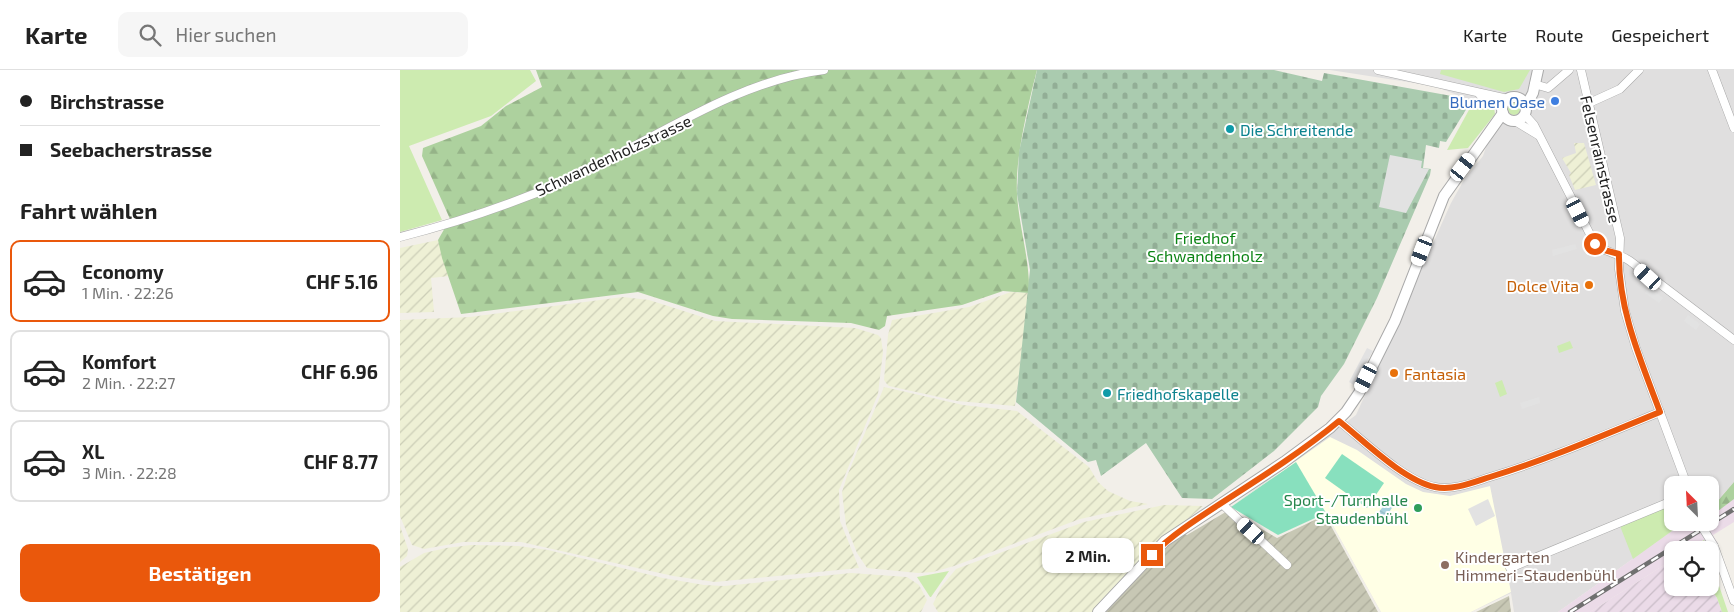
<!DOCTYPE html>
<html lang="de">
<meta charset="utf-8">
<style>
body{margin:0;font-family:"Exo 2",sans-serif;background:#f6f6f6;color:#222;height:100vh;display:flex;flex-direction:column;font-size:19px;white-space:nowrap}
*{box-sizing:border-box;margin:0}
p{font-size:16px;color:#767676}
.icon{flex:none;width:28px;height:28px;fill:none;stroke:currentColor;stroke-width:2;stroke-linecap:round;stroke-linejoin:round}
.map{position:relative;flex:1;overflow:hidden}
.side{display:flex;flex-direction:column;background:#fff;width:400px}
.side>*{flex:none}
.hud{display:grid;align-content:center;height:110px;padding:0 20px;background:#fff}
.needle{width:32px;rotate:336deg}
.buttons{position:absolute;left:1264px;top:406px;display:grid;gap:10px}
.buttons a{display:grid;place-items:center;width:55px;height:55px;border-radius:10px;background:#fff;box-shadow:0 1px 4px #0004;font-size:25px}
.end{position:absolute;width:22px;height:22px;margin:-11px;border:6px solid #ea580c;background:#fff;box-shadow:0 0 0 2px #fff}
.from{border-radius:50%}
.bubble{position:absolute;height:35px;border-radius:10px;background:#fff;box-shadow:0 1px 4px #0004;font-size:16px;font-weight:700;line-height:35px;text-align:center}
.car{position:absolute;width:15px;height:30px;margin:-15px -8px;border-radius:6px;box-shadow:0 0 4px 1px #0007;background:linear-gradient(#fff 24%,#345 0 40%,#fff 0 76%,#345 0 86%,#fff 0)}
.hud b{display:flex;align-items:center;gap:18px;height:48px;font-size:19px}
.hud b+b{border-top:1px solid #e0e0e0}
.hud i{width:12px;height:12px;background:#222}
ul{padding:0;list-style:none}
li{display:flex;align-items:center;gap:15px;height:82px;margin:0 10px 8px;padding:0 10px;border:2px solid #e0e0e0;border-radius:10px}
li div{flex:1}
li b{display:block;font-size:19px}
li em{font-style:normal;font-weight:700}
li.current{border-color:#ea580c}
li>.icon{width:45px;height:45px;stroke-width:1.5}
h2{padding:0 20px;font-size:22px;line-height:60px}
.button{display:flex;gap:10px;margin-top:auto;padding:10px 20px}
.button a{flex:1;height:58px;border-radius:10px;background:#ea580c;color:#fff;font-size:20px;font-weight:700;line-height:58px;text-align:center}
header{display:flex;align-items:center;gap:30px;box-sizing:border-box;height:70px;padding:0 25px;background:#fff;border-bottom:1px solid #e0e0e0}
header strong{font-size:24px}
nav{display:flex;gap:28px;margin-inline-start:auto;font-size:18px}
.search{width:350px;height:45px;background:#f6f6f6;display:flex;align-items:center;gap:12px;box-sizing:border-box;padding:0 18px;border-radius:10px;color:#767676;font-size:19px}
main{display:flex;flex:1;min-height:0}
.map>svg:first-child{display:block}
.residential{fill:#e0dfdf}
.industrial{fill:url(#industrial-furrows)}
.education{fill:#ffffe5}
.railway{fill:#ebdbe8}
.construction{fill:url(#construction-furrows)}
.farmland{fill:url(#farmland-furrows)}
.grass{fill:#cdebb0}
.forest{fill:url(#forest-firs)}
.cemetery{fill:url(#cemetery-stones)}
.pitch{fill:#88e0be}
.parking{fill:#e2e2e2}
.water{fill:url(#water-ripples)}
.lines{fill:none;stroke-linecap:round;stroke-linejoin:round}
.minor-casing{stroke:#a9a9a9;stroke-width:9}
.tertiary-casing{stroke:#a9a9a9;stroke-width:12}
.minor{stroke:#fff;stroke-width:8}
.tertiary{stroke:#fff;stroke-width:10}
.rail-casing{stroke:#707070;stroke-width:4.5}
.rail{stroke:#fff;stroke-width:2.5;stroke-dasharray:8;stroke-linecap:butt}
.minor-bridge-casing{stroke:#a9a9a9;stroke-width:9;stroke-linecap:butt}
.minor-bridge{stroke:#fff;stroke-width:8}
.route{stroke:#ea580c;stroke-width:6}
.shop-dot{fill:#3f7fe0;stroke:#fff;stroke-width:2}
.culture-dot{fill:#0f9aa8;stroke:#fff;stroke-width:2}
.food-dot{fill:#e8710a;stroke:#fff;stroke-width:2}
.leisure-dot{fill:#2e9e5b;stroke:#fff;stroke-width:2}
.education-dot{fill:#8d6e63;stroke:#fff;stroke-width:2}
.labels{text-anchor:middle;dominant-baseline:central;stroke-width:4;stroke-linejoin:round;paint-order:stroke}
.shop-label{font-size:16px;fill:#366cbe;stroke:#fff;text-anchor:end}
.culture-label{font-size:16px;fill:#0d838f;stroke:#fff;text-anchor:start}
.street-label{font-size:16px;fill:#222;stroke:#fff}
.park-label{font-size:16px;fill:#0c8416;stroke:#fff}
.food-label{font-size:16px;fill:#c56008;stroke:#fff;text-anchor:end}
.leisure-label{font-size:16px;fill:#27864d;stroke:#fff;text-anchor:end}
.education-label{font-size:16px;fill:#785e54;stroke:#fff;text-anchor:start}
</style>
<header>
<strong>Karte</strong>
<div class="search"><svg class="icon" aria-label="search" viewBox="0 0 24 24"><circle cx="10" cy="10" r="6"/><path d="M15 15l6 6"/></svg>Hier suchen</div>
<nav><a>Karte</a><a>Route</a><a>Gespeichert</a></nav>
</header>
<main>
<section class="side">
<div class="hud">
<b><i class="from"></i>Birchstrasse</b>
<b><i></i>Seebacherstrasse</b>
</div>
<h2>Fahrt wählen</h2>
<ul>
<li class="current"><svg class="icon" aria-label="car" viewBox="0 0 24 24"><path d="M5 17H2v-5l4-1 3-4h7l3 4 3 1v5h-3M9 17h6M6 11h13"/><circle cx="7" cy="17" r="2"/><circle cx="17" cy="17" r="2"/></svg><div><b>Economy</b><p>1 Min. · 22:26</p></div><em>CHF 5.16</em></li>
<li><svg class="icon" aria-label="car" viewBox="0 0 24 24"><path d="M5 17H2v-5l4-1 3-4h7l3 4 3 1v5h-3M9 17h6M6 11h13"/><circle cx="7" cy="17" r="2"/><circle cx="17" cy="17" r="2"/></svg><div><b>Komfort</b><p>2 Min. · 22:27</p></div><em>CHF 6.96</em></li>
<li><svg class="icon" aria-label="car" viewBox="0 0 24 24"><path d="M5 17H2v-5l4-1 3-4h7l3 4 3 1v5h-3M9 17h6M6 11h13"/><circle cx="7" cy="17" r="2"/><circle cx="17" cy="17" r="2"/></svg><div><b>XL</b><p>3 Min. · 22:28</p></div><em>CHF 8.77</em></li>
</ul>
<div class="button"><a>Bestätigen</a></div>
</section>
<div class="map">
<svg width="1334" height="542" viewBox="0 0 1334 542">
<defs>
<pattern id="industrial-furrows" width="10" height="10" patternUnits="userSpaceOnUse" patternTransform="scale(1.25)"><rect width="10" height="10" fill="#ebdbe8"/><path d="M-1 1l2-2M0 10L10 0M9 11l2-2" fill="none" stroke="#c9bcc7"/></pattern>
<pattern id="construction-furrows" width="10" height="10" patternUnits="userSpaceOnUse" patternTransform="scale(1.25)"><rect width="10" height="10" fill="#c7c7b4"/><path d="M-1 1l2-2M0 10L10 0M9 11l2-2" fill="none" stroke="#abab9a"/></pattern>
<pattern id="farmland-furrows" width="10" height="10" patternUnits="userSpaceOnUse" patternTransform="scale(1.25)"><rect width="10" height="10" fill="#eef0d5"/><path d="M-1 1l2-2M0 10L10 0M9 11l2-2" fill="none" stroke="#ccceb7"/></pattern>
<pattern id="forest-firs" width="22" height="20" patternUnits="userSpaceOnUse" patternTransform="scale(1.25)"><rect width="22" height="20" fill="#add19e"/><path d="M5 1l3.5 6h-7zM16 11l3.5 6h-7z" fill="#95b388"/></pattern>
<pattern id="cemetery-stones" width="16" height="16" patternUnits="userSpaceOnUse" patternTransform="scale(1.25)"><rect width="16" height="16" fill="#aacbaf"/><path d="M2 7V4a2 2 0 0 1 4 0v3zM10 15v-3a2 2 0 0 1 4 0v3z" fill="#92ae96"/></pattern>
<pattern id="water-ripples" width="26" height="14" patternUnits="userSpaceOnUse" patternTransform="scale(1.25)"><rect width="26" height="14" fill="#aad3df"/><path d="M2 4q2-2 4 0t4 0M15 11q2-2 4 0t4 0" fill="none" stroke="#92b5bf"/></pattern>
</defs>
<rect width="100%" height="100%" fill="#f2efe9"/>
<path class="residential" d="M930,0H1334V412L1310,439V415H1272V452L1283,453L1158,542H1114L1111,523L1071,542H981L926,443L878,465L831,437L956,345L1051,133L1064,110L1083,86L1098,41L1034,16Z"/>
<path class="industrial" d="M1272,490V518L1310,517L1317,528L1322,542H1190Z"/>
<path class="education" d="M930,367L957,380L1006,414L1023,422L1050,426L1090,416L1111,522L1071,542H981L926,443L878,465L831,437Z"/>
<path class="railway" d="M1334,412V452L1313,465L1318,474L1310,479L1303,470L1289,480H1272V490L1190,542H1158L1283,453L1310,452V439Z"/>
<g class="construction">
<path d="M829,440L877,468L925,445L978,542H704L768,473L783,463L787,465Z"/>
<path d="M1109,526L1111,542H1076Z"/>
</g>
<g class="farmland">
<path d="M1174,73H1184L1196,115L1175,120L1169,105L1171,103L1162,88L1176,83Z"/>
<path d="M38,170L49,206L31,208L34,242L0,243V178Z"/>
<path d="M611,222L629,223L615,336L557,331L489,316L486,313L484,310L488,265L492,250L569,237Z"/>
<path d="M223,227L249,230L315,251L455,258L478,265L481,268L483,282L478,324L439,420L440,451L459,498L315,512L273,506L121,472H63L24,479L12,475L0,446V250L70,247Z"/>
<path d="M484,317L563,335L617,341L689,397L698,412L708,421L730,431L748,434L680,449L554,496L533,502L518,503L467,498L457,483L446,455L442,422L447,406Z"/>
<path d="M764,435L803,436L765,469L695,542H538L533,534L541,517L556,499L684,452Z"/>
<path d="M0,456L8,479L7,486L0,492Z"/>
<path d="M71,475L118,476L148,480L263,508L304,515L324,516L451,503L507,507L519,515L527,530L521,542H0V497L24,483L46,478Z"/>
</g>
<g class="grass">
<path d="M0,0H130L136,11L91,46L9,76L42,150L0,162Z"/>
<path d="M1041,0H1130L1119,19L1104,22L1040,4Z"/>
<path d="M1081,32L1094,37L1095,44L1068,78L1047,80L1070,38Z"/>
<circle cx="1114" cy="39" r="6"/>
<path d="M1170,271L1173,278L1159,283L1157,276Z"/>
<path d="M1102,310L1107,324L1100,327L1095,313Z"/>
<path d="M1272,435V452L1283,453L1233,489L1220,456Z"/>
<path d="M1304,470L1310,480H1289Z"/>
<path d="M1310,481L1314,501L1328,542H1322L1317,528L1310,517Z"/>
<path d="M549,501L531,527H530L517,507Z"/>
</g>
<g class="forest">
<path d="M136,0H637C628,35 615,89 617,124C619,158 630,189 629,223L603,221L562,235L487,246L485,256L479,260L451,253L332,249L313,246L238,222L61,244L42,188L38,170L50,149L22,86L23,78L81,56L106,36L142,17Z"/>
<path d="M1334,412V429L1310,447V440Z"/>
</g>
<path class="cemetery" d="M637,0H874L922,11L924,3L1063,28L1067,38L1046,72L1040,71L1039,78L1026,75L1023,98L1031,99L1030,105L977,228L944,294L921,326L918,337L874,381L812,429L782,428L746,373L701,406L696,390L688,392L616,332L630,200L617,124L619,82Z"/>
<g class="pitch">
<path d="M942,384L984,413L967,438L925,408Z"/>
<path d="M896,392L926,443L878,465L831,437Z"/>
</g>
<g class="parking">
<path d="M990,85L1022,91L1021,98L1029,99L1006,143L979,137Z"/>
<path d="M1175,174L1177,179L1153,186L1152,180Z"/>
<path d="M1249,217L1263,228L1259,233L1245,223Z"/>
<path d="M1288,245L1300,254L1296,260L1284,251Z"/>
<path d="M967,278L973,281L954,315L949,312Z"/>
<path d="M1139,327L1140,333L1122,339L1120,333Z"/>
<path d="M1088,429L1095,446L1076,456L1068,439Z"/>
</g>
<path class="water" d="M990,428L996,432L985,448L978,443Z"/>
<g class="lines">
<defs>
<g id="minor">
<path d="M978,0L1108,29"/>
<path d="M1181,0L1220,168L1219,199L1225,241L1236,278L1287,415"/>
<path d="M1312,0L1334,58"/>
<path d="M1134,14L1148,18L1169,0"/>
<path d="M1080,25L1102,37"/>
<path d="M1187,34L1220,19L1239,0"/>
<path d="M1125,45L1134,55L1195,174C1203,182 1219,183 1230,191L1334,270"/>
<path d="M1115,51L1138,65"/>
<path d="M0,167C56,153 112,134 165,111C248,74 333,11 424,0"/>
<path d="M939,351C963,370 1004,411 1035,417C1053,421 1074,412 1090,407C1149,389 1204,365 1260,342"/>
<path d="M821,433L887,495"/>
<path d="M1314,476L1334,531"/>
<path d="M1110,498L1272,431"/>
</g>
<g id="tertiary">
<circle cx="1114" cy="39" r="12"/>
<path d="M1126,36L1133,23L1138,0"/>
<path d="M698,542L765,471L884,392L930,358L946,342L959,323L995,251L1044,126L1103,43"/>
</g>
</defs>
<use href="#minor" class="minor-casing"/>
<use href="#tertiary" class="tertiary-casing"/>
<use href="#minor" class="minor"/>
<use href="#tertiary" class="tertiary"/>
<defs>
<path id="rail" d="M1170,542L1334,439"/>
</defs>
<use href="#rail" class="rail-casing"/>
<use href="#rail" class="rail"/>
<defs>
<path id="minor-bridge" d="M1299,452L1314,476"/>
</defs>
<use href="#minor-bridge" class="minor-bridge-casing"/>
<use href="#minor-bridge" class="minor-bridge"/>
</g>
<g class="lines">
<path class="route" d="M752,485C774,463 800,447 826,430C865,405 904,380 939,351C963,370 1004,411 1035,417C1053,421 1074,412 1090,407C1149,389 1204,365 1260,342C1241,291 1218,239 1219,184L1204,180L1195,174"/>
</g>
<circle class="shop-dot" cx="1155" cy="31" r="5"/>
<g class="culture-dot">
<circle cx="830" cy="59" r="5"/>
<circle cx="707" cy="323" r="5"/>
</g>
<g class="food-dot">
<circle cx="1189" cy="215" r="5"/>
<circle cx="994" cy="303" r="5"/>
</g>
<circle class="leisure-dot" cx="1018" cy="438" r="5"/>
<circle class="education-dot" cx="1045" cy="495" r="5"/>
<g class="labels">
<g class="shop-label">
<text x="1145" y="31">Blumen Oase</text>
</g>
<g class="culture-label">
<text x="840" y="59">Die Schreitende</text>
<text x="717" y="323">Friedhofskapelle</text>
</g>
<g class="street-label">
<text transform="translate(213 85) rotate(-25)">Schwandenholzstrasse</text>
<text transform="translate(1201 89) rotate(77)">Felsenrainstrasse</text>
</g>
<g class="park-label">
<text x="805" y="167">Friedhof<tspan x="805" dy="18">Schwandenholz</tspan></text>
</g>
<g class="food-label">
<text x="1179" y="215">Dolce Vita</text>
<text x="1004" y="303" text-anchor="start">Fantasia</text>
</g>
<g class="leisure-label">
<text x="1008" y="429">Sport-/Turnhalle<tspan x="1008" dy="18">Staudenbühl</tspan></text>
</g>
<g class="education-label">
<text x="1055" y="486">Kindergarten<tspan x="1055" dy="18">Himmeri-Staudenbühl</tspan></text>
</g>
</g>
</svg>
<div class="buttons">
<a><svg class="needle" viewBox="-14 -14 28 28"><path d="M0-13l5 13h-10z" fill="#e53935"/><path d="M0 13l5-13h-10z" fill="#767676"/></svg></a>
<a><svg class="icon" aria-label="locate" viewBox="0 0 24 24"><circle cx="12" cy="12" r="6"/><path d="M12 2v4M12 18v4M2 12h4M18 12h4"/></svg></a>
</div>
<i class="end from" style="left:1195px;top:174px"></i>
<i class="end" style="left:752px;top:485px"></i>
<div class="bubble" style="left:642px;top:468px;width:92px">2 Min.</div>
<i class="car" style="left:1063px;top:97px;rotate:37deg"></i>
<i class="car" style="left:1178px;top:142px;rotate:153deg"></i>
<i class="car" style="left:1022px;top:181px;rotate:201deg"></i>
<i class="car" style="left:1248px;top:207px;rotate:312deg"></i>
<i class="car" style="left:966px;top:308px;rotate:206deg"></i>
<i class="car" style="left:851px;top:461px;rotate:312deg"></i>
</div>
</main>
